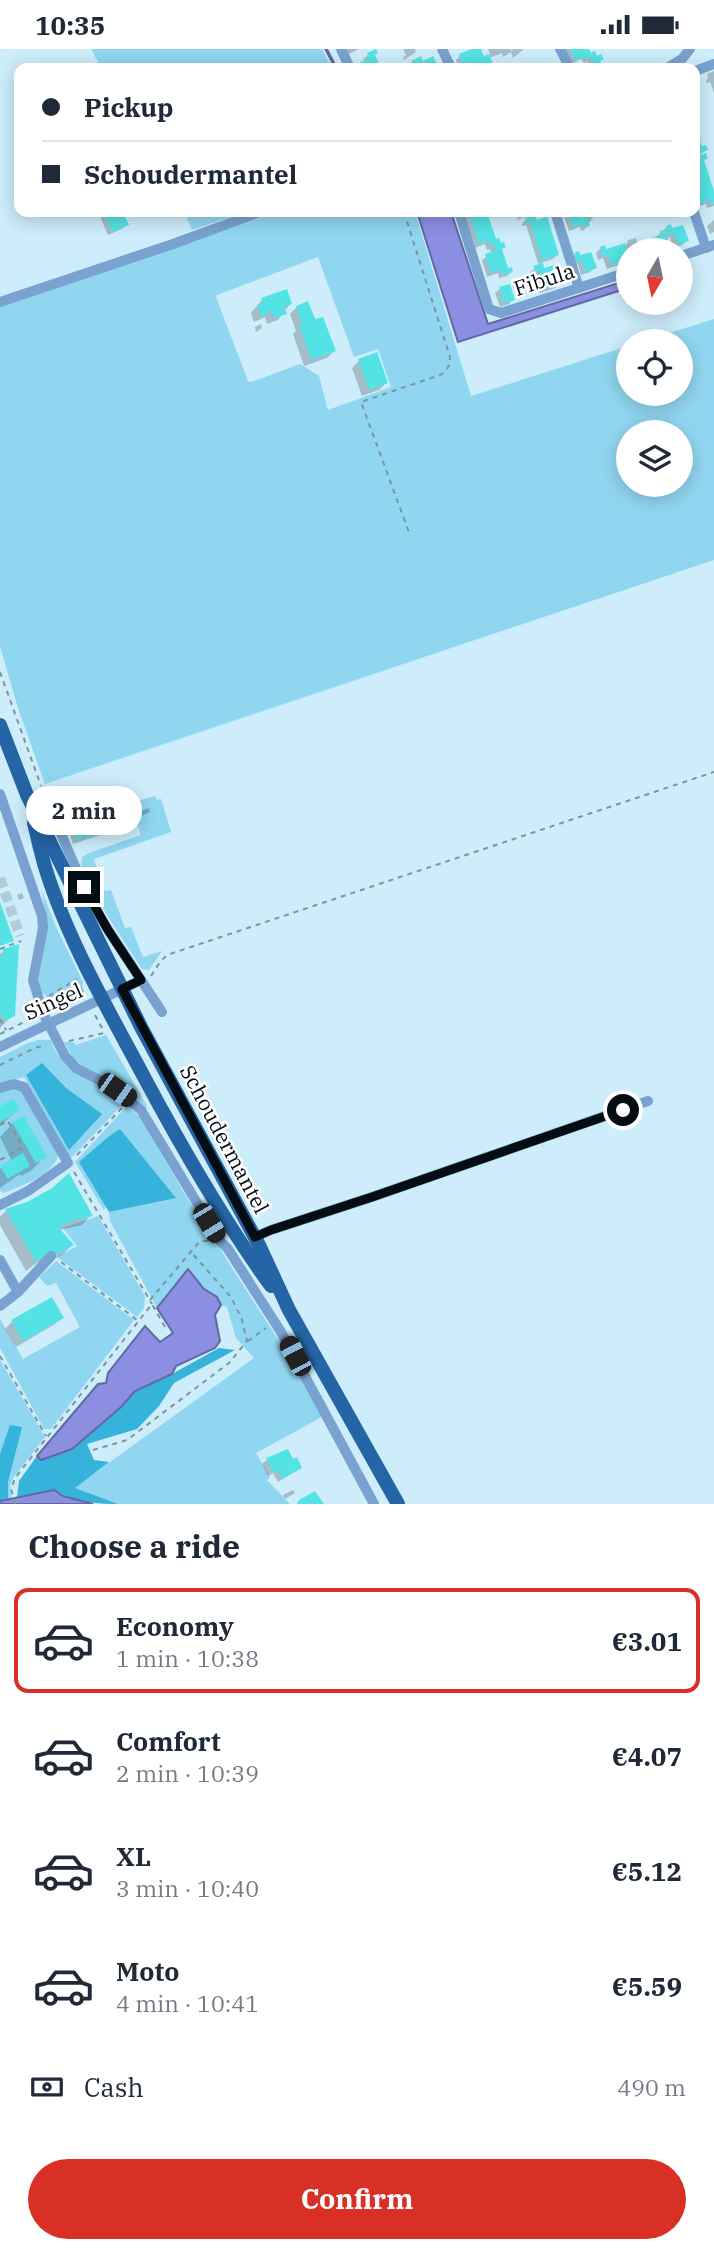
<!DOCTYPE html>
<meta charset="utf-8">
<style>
body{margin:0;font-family:"IBM Plex Serif",serif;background:#f2f2f3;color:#1f2937;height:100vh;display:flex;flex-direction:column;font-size:26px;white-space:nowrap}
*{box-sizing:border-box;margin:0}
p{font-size:23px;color:#747a83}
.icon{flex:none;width:38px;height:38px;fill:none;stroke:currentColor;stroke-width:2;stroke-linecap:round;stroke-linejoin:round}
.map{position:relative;height:1455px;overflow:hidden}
.side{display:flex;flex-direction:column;background:#fff;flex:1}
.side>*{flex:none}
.guide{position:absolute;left:14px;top:14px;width:686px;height:154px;border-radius:14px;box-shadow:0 4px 18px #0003;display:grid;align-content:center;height:154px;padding:0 28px;background:#fff}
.needle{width:46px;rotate:189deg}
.buttons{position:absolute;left:616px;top:189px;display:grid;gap:14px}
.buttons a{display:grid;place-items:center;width:77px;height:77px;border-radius:50%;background:#fff;box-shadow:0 4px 18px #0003;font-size:35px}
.end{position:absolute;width:32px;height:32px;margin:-16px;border:9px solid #040e12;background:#fff;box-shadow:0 0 0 4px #fff}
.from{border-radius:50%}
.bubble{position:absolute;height:49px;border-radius:24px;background:#fff;box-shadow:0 4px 18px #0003;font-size:23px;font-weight:700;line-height:49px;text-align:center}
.car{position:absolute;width:21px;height:42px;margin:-21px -10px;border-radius:9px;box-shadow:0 0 5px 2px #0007;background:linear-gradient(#222 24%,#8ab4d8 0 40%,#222 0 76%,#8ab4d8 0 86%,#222 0)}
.guide b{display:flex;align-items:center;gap:24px;height:66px;font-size:26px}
.guide b+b{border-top:2px solid #e0e1e3}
.guide i{width:18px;height:18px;background:#1f2937}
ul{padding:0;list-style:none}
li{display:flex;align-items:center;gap:21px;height:105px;margin:0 14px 10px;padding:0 14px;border:4px solid transparent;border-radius:14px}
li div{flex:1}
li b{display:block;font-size:26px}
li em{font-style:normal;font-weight:700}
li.selected{border-color:#d93025}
li>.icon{width:63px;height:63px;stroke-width:1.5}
h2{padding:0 28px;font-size:32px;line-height:84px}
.pay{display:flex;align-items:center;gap:18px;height:77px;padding:0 28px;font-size:26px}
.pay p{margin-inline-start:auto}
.button{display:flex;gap:14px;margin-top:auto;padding:14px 28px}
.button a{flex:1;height:80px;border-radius:42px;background:#d93025;color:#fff;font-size:28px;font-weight:700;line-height:80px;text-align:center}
.status{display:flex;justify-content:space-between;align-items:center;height:49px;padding:0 35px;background:#fff;direction:ltr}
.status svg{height:19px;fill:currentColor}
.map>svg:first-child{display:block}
.green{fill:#91d6f0;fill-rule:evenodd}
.forest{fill:#35b3db}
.water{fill:#8b8fe1;stroke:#6268a3;stroke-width:2}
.shadow{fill:#0003}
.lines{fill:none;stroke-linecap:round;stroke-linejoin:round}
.stream{stroke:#6268a3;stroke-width:3.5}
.building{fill:#54e3e4}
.minor-tunnel{stroke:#afccd8;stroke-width:10;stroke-dasharray:10 5;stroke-linecap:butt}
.path{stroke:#7c949e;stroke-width:2;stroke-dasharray:5 5;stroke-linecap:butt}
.minor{stroke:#79a2d0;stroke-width:10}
.major{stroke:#2564a5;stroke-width:14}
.route{stroke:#040e12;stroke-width:9}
.labels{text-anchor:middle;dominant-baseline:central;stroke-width:5;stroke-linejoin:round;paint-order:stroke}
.street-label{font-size:21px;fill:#040e12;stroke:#fff}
</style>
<div class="status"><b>10:35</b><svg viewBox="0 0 49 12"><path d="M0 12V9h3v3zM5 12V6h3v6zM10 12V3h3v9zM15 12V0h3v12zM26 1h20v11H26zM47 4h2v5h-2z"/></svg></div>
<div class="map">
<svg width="714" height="1455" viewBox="0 0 714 1455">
<rect width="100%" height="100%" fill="#cdedfb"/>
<g class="green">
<path d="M91,0H322L332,19H101Z"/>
<path d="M184,163H245L192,181Z"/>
<path d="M277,163H415L471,347L628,297V345H681V292H644L714,270V511L45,735L18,659L0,597V258ZM318,208L354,308L378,300L391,338L328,361L319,327L300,315L251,333L248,332L216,248L217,246ZM628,383H681V436H628Z"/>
<path d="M155,747L157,751L161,750L171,783L94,810L105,842L111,841L125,879L131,878L143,908L162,902L149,921L142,920C120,886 97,854 81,816L82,808L89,804L141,786L130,754Z"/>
<path d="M42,842L56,878L83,933L81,945L76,953L58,962L50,959L45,945L40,944L38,932L47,879Z"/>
<path d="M106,986L146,1055L147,1060L132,1046L88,1021L73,1009L64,993H73L76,996Z"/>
<path d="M38,991H51C62,1026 98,1034 125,1053L70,1110L24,1028L0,1035V1008L28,994Z"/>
<path d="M17,1039L23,1041L58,1103C60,1122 19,1139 3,1144L0,1142V1043Z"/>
<path d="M128,1056L142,1071L184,1144L279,1292L322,1368L256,1404L270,1428L267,1431L290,1455H118L74,1439L254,1309L236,1289L227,1258L221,1256L217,1248L204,1240L188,1221L157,1259L110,1172L109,1163L175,1149L80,1113L106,1157L104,1161L75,1113Z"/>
<path d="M98,1167L145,1247L144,1259L137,1268L57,1208L77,1197L63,1179Z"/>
<path d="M56,1212L134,1271L51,1380H44L0,1299V1270L23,1310L80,1278L56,1234L47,1237L39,1228Z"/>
<path d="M0,1311L45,1388L14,1428L10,1435L11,1449L0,1452Z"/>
</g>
<g class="forest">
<path d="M42,1014L66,1039L102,1065L69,1101L26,1026Z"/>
<path d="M120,1080L176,1149L109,1163L79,1113L108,1088Z"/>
<path d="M219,1299L235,1301L174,1334L159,1357L137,1380L87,1395L94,1411L109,1413L75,1439L118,1455C95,1455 74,1453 54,1441L17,1448L19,1432L37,1407L41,1411L105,1370L121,1358L135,1342L172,1325Z"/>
<path d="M10,1376L22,1378L8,1433V1450L0,1452V1405Z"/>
</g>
<g class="water">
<path d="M417,163H451L488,275L628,231V239L458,293Z"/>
<path d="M188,1220L204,1240L217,1248L221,1256L215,1266L220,1292L215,1299L176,1317L172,1325L135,1342L121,1358L72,1400L41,1411L37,1407L98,1335L106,1334L108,1324L145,1277L160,1293L173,1284L157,1259Z"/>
<path d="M54,1441L63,1447L93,1455H0V1452Z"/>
</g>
<g class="shadow">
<path d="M345,0H359L347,6Z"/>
<path d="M403,0H415L416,3L404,11L403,9L406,6Z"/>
<path d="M477,0H479L483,10L490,6L488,0H510L511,2L513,0H524L513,9L511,3L503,8L502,4L489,9L491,14L485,19L482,16L474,19H459L456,11L460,7Z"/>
<path d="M564,0H588L602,19H588L590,18L587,12L584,14L581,10L571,15Z"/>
<path d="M368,6L373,7L379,19H356L365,13L363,10Z"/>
<path d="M432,9L437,19L408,18L412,13L422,14Z"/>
<path d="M714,22V44L710,33L706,34V32L708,29L707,25Z"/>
<path d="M695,81L701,100L706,101L697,109L702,112L714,148V157L707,159L706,155L696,158L695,155V111L701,105L695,107Z"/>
<path d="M98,163H122L127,176L122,180L108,186Z"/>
<path d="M464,163H485L507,221L511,223L507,227L499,229L498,224L487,228L482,211L491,205L490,200L487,201L485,195L475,199Z"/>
<path d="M519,163H529L530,164L525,168L517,171Z"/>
<path d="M578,163L581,171L585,170L584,167L588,163H608L594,167L584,181L581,182L580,178L569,182L564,168L569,164Z"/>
<path d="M534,168L557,206L553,210L541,214L543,221L559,235L555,239L540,244L534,224L530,225V223L539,217L526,176L522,177V175L526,170Z"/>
<path d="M714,171V183L710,185L707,177Z"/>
<path d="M667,178L687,191L682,196L673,199L670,188L667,189L662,194L664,201H639L637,197L626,201L628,210L624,214L607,220L603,209L598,211L596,204L601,199L605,202L627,195L628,191L636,189L638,198L656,188Z"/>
<path d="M575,206L595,219L590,223L581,226L578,215L573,217L571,210Z"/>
<path d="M524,234L526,241L517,246L514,238Z"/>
<path d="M500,240L513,250L509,255L500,258L495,244Z"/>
<path d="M262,251L290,255L278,271L267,275L265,268L254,273L251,264Z"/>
<path d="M297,258L314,272L334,302L327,309L304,317L293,285L296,282L290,265Z"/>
<path d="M261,275L262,279L256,283L255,278Z"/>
<path d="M359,312L386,334L379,341L362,347L352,319Z"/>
<path d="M149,759L150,763L142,767L141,762Z"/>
<path d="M73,777L116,778L112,782L73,795L69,782Z"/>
<path d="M22,844L24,849L19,851L17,846Z"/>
<path d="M4,902L13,966L0,979V905Z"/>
<path d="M0,1059L18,1060L0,1077Z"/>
<path d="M13,1074L45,1107L31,1122L21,1127L20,1125L0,1139V1120L12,1112L0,1088Z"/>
<path d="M6,1162L91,1166L82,1176L59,1181L72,1196L62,1206L45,1215L42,1210L26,1222L0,1176V1168Z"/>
<path d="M62,1268L55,1275L16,1298L5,1280L12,1273Z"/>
<path d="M287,1402L292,1412L300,1419L278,1433L273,1424L268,1427L262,1415L267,1411Z"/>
<path d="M293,1441L295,1444L285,1450L283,1446Z"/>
</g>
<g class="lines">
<path class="stream" d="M326,0L336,19"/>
</g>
<g class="building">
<path d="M376,0L378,4L375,6L381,19H362L359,14L369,9L367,4Z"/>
<path d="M481,0L484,7L489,5L493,15L488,17L486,13L471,19H455L463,16L459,5L472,0Z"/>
<path d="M570,0H589L591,4L595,2L597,7L601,5L604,10L600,12L604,19H584L594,14L592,9L588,11L586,7L576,12Z"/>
<path d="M421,7L423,12L433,7L439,19H420L417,15L414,17L411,12Z"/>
<path d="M695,77L702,97L706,96L708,101L698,104L695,100Z"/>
<path d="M706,104L708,110L704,111L714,142V155L712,156L710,151L700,155L695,139V114L698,113L696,108Z"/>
<path d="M104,163H123L129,176L112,183Z"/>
<path d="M469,163H487L496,190L499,189L501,194L504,193L506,198L502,200L508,219L512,218L513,223L503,226L502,221L491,224L485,205L496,201L494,196L491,197L490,192L479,195Z"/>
<path d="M568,163H580L582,169L587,167L590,177L585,179L584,175L573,178Z"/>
<path d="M535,166L537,171L547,167L559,206L542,211L530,173L527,174L525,169Z"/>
<path d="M671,175L672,179L683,176L689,192L678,195L674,185L669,186L666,177Z"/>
<path d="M665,181L668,191L663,192L666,201H644L641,193L661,186L659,182Z"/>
<path d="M625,194L628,211L611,216L608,206L603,207L600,198L605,196L606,200Z"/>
<path d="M579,202L580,206L591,203L597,219L586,223L582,212L577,214L574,204Z"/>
<path d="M543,214L544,219L555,216L561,235L545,240L539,221L535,222L533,217Z"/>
<path d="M510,235L515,251L504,254L499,238Z"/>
<path d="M287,240L292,255L284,258L287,265L274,269L272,262L262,268L257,256L263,254L261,249Z"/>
<path d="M308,252L315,270L323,268L336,302L311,311L299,276L302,275L296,257Z"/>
<path d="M377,303L388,334L369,341L358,310Z"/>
<path d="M113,761L118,778L77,791L72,776Z"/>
<path d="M0,853L14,892L0,897Z"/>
<path d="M19,895L15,967L4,972L0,964V908H2L3,900Z"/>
<path d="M14,1050L20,1061L0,1073V1057Z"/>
<path d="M24,1067L47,1108L36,1114L12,1073Z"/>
<path d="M23,1104L30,1117L8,1130L0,1117Z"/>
<path d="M69,1124L93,1167L71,1172L59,1179L74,1196L55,1206L52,1202L36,1213L5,1160L27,1153L38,1147L52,1139Z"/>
<path d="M52,1248L64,1269L23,1292L11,1271Z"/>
<path d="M288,1400L293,1410L297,1408L302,1419L282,1430L278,1421L273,1424L266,1409Z"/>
<path d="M315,1442L324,1455H297L299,1451Z"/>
</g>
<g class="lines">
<path class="minor-tunnel" d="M0,829L20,887"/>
<g class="path">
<path d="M404,163L450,308C450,316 448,321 440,326L361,353L410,486"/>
<path d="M0,623L41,737"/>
<path d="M0,900L21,892"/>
<path d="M151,927L160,913L167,906L714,723"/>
<path d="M76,930L84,945"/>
<path d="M49,947L77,930"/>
<path d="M95,966L102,979"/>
<path d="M0,970L6,981"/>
<path d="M0,985L24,973"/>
<path d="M69,992L104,984"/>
<path d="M0,1016L35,999L46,996"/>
<path d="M0,1076L8,1072L23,1098L0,1111"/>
<path d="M77,1106L122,1059"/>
<path d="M74,1123L152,1255"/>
<path d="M61,1213L137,1271"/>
<path d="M150,1251L200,1192H208"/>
<path d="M248,1292L266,1279"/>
<path d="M0,1307L46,1387"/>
<path d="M93,1401L127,1391L229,1314L247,1292L242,1271L231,1248L190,1202"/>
<path d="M15,1455L11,1440L15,1429L152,1255L165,1278"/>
</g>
<g class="minor">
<path d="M341,0L350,19"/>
<path d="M442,0L451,19"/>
<path d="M560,0L570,19"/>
<path d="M667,19L682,10L690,0"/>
<path d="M695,22L714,15"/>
<path d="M459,163L489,260L501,264L628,223"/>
<path d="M555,163L579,239"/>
<path d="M694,163L706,199"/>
<path d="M681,207L714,196"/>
<path d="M0,253L173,195L260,163"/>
<path d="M0,745L42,867L43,879L33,931L43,964L65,1007L76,1019L117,1041L141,1061L220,1192L228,1200L281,1283L374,1455"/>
<path d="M45,748L84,838L101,870L162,963"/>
<path d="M0,998C47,975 94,954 141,931"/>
<path d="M0,1039L14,1035L24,1038L68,1114L28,1142L0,1156"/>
<path d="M255,1188L271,1181L372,1148L648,1052"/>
<path d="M0,1211L18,1243L0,1257"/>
<path d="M18,1243L51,1207"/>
</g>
<g class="major">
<path d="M0,676L27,746L141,978L259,1196L289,1261L398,1455"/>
<path d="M34,774C38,790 41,805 46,821C68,892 109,962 144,1028C182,1099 223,1171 271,1237"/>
</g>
</g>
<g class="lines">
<path class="route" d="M84,838L108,881L141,931L122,940L255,1188L271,1181L372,1148L623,1061"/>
</g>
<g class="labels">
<g class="street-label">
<text transform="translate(544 230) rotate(-18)">Fibula</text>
<text transform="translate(53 952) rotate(-24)">Singel</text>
<text transform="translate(225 1090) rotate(62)">Schoudermantel</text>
</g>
</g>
</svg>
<div class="buttons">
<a><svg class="needle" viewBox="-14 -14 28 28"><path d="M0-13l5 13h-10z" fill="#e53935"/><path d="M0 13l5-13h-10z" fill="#747a83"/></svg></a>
<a><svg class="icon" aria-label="locate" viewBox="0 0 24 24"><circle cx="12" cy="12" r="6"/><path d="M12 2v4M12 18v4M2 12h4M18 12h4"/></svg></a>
<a><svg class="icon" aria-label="layers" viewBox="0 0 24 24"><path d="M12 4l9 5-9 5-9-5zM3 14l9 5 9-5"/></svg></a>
</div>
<i class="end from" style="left:623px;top:1061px"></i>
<i class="end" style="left:84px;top:838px"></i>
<div class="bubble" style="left:26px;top:737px;width:116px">2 min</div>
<i class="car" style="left:117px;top:1041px;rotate:125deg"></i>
<i class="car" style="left:209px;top:1174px;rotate:149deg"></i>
<i class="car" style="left:295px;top:1307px;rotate:332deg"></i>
<div class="guide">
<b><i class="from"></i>Pickup</b>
<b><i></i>Schoudermantel</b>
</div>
</div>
<section class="side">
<h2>Choose a ride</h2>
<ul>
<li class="selected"><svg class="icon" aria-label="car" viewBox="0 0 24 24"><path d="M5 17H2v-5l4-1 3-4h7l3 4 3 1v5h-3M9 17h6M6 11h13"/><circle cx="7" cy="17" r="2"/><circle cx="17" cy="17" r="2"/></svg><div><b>Economy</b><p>1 min · 10:38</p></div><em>€3.01</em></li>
<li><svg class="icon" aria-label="car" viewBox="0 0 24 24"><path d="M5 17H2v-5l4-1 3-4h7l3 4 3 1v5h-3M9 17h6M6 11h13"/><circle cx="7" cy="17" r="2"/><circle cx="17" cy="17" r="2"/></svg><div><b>Comfort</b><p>2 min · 10:39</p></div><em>€4.07</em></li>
<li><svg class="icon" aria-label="car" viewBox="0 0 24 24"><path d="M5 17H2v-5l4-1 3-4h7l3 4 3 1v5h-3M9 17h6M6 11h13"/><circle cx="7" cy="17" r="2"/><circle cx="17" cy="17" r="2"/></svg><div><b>XL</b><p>3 min · 10:40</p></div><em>€5.12</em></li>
<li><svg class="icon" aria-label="car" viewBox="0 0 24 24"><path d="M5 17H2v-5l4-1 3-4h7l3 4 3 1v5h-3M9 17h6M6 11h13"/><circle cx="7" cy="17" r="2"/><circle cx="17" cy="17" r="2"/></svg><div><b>Moto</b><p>4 min · 10:41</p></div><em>€5.59</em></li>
</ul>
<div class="pay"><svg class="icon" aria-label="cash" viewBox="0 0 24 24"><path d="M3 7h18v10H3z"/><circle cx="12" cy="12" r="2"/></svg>Cash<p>490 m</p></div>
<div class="button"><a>Confirm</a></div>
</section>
